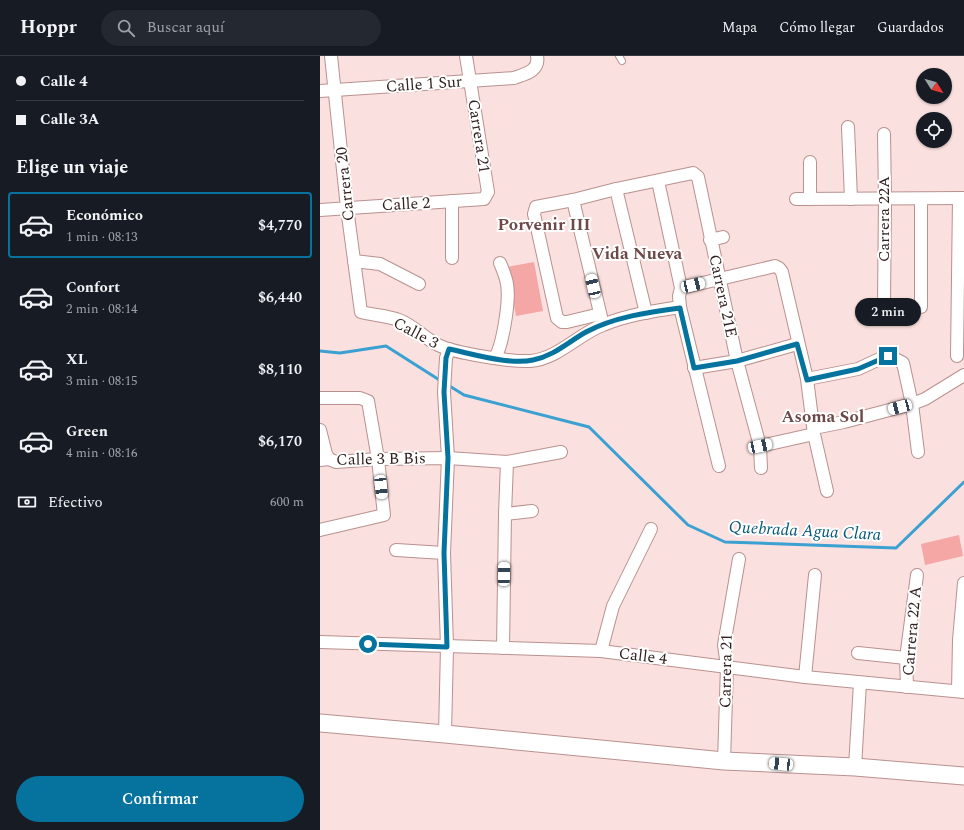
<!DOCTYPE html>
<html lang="es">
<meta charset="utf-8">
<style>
body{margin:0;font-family:Spectral,serif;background:#242831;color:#f1f3f6;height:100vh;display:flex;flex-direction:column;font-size:15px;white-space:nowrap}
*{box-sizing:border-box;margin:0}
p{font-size:13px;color:#9ea1a6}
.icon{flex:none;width:22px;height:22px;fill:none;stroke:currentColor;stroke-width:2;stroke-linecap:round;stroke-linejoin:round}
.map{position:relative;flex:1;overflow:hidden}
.sheet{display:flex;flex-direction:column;background:#171b24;width:320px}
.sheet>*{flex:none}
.top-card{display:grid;align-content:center;height:88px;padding:0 16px;background:#171b24}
.needle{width:26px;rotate:127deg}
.fabs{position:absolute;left:596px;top:12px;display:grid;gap:8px}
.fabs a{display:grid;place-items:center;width:36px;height:36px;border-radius:50%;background:#171b24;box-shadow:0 1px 3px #0004;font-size:20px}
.end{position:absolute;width:18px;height:18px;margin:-9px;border:5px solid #05739e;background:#fff;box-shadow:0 0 0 2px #fff}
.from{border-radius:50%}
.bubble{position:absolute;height:28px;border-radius:14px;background:#171b24;box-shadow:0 1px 3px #0004;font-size:13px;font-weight:600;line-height:28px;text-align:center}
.car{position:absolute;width:12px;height:24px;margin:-12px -6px;border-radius:5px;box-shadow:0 0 3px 1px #0007;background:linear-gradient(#fff 24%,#345 0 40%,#fff 0 76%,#345 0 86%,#fff 0)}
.top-card b{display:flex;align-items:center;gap:14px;height:38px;font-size:15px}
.top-card b+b{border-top:1px solid #363941}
.top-card i{width:10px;height:10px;background:#f1f3f6}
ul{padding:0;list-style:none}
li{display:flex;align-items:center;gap:12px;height:66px;margin:0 8px 6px;padding:0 8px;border:2px solid transparent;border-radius:4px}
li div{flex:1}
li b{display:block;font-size:15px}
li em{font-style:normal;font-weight:600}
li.on{border-color:#05739e}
li>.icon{width:36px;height:36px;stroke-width:1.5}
h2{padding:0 16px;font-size:18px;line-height:48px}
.pay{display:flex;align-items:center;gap:10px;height:44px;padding:0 16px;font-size:15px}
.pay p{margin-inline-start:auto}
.cta{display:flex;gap:8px;margin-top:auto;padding:8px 16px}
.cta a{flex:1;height:46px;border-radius:24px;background:#05739e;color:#fff;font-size:16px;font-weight:600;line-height:46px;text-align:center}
header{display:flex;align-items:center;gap:24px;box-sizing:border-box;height:56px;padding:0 20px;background:#171b24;border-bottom:1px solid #363941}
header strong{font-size:19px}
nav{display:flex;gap:22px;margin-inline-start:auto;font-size:14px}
.search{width:280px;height:36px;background:#242831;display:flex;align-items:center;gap:10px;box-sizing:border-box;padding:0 14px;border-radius:22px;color:#9ea1a6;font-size:15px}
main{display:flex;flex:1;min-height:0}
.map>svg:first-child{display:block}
.green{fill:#f4a7a4}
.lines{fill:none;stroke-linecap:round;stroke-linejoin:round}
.stream{stroke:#3ba0d2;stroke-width:3}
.lane-casing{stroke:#b9918f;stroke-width:8}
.street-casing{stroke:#b9918f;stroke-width:14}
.secondary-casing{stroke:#b9918f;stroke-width:19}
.lane{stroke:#fff;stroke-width:6}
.street{stroke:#fff;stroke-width:12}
.secondary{stroke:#fff;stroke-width:17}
.route{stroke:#05739e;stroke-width:5}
.labels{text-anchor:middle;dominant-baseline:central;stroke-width:4;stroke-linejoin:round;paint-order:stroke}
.street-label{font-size:16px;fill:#312120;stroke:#fff}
.neighbourhood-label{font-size:17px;font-weight:bold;fill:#6d4a48;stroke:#fff}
.water-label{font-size:17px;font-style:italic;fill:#035778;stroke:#fff}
</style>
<header>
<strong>Hoppr</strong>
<div class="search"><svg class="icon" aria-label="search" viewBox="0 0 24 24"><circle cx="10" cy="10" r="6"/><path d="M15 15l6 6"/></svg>Buscar aquí</div>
<nav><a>Mapa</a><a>Cómo llegar</a><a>Guardados</a></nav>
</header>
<main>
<section class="sheet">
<div class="top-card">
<b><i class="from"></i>Calle 4</b>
<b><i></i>Calle 3A</b>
</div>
<h2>Elige un viaje</h2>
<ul>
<li class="on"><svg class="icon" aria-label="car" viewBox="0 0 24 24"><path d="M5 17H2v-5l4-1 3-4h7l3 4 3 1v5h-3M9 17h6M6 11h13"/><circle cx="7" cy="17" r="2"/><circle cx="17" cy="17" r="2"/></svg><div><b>Económico</b><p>1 min · 08:13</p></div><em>$4,770</em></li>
<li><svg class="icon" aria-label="car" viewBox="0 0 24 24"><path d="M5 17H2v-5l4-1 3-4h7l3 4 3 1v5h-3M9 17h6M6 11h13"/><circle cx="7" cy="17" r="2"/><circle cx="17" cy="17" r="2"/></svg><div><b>Confort</b><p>2 min · 08:14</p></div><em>$6,440</em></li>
<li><svg class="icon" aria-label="car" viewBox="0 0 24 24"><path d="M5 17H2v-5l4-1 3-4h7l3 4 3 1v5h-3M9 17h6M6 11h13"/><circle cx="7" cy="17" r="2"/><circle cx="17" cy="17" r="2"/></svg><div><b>XL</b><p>3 min · 08:15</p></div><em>$8,110</em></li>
<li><svg class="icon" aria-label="car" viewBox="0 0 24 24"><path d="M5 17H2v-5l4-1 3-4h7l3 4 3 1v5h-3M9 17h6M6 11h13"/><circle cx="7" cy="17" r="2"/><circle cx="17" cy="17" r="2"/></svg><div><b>Green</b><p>4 min · 08:16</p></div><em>$6,170</em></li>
</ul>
<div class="pay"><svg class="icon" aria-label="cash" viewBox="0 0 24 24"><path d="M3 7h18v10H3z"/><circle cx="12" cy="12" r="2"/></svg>Efectivo<p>600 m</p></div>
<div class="cta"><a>Confirmar</a></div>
</section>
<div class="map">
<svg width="644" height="774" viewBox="0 0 644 774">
<rect width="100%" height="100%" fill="#fae0de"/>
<g class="green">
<path d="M214,206L223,255L196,260L187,211Z"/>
<path d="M639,479L643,500L605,509L601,488Z"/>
</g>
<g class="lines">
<g class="stream">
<path d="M0,295L20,297L66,290L121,325"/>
<path d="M128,329L144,339L269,371L368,469L405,486L576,492L644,426"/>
</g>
<defs>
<path id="lane" d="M299,0L302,5"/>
<g id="street">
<path d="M11,0L27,152L41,256C53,259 68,260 79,264C93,269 104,282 118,289C134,297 191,306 210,305C238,303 258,278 283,269C307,259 334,255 360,251"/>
<path d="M0,35L194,22C205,18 220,15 217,0"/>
<path d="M528,71L531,143"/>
<path d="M564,78L565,143L564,248"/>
<path d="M490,106V143"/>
<path d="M338,125L361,232L359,240L360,251L399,410"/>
<path d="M296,133L326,257"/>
<path d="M476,143L644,142"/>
<path d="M601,143V251"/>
<path d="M253,144L282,265"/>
<path d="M132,145V202"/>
<path d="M0,154L164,143L168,136L146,0"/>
<path d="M390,184L403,181"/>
<path d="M34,205L60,208L99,228"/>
<path d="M361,232L455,210L459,212L462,216L487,323L494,378L507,435"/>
<path d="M280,258L247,266H242L237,262L214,158L216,151L253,144L296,133L373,117L378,121L417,305L440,390L441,412"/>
<path d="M637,300L639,143"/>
<path d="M175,302C183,288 190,244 187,228C186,221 183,214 180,207"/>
<path d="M374,312L417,305L477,288"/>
<path d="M487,323L538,313L568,299L583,307L592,348L598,396"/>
<path d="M0,342H40L48,345L58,403L64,459L0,474"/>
<path d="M494,372L524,366L592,348L605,343L644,319"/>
<path d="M0,374L6,398L9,403"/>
<path d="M440,390L494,378"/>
<path d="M0,404L9,403L16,406L58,403L128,402L187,406L241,396"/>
<path d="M185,458L212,455"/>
<path d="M76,494L124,497"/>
<path d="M0,586L281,595L485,621L644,636"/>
<path d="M183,592L185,458L187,406"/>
<path d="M281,595L293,550L331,473"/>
<path d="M538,597L586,602"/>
<path d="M485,621L495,519"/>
<path d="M587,631L586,602L597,519"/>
<path d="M638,635L639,584L644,527"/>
<path d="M125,678L127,591L124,497L128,402L124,336L126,302L129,293"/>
<path d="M404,705L407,610L404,589L419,503"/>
<path d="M535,711L540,627"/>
</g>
<path id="secondary" d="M0,667L125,678L404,705L535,711L644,720"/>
</defs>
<use href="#lane" class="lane-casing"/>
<use href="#street" class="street-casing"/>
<use href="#secondary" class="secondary-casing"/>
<use href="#lane" class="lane"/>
<use href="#street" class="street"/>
<use href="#secondary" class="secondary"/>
</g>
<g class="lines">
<path class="route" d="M48,588L127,591L124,497L128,402L124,336L126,302L129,293C153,298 189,309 213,304C234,300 248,286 266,276C294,261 329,256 360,252L374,312L417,305L477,288L487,324L538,313L568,300"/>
</g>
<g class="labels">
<g class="street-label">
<text transform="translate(104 28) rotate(-4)">Calle 1 Sur</text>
<text transform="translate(159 80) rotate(81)">Carrera 21</text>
<text transform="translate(25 128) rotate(-96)">Carrera 20</text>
<text transform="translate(86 148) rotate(-3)">Calle 2</text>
<text transform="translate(564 163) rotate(-90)">Carrera 22A</text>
<text transform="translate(403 240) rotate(78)">Carrera 21E</text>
<text transform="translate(96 277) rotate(28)">Calle 3</text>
<text transform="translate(61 403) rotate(-1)">Calle 3 B Bis</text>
<text transform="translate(592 575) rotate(-85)">Carrera 22 A</text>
<text transform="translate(323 600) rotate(7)">Calle 4</text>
<text transform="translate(406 615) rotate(-89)">Carrera 21</text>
</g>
<g class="neighbourhood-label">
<text x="224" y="169">Porvenir III</text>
<text x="317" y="198">Vida Nueva</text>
<text x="503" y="361">Asoma Sol</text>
</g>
<g class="water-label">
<text transform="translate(485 475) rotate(3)">Quebrada Agua Clara</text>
</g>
</g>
</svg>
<div class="fabs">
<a><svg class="needle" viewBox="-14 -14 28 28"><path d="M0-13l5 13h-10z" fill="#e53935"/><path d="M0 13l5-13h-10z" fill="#9ea1a6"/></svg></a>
<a><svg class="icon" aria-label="locate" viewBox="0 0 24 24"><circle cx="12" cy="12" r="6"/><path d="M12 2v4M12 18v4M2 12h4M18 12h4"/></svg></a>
</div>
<i class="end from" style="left:48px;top:588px"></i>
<i class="end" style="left:568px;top:300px"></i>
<div class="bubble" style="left:535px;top:242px;width:66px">2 min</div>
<i class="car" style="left:373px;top:229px;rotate:77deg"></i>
<i class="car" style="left:273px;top:230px;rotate:347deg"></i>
<i class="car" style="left:580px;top:351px;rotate:255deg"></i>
<i class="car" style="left:440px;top:390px;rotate:78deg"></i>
<i class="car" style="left:61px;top:431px;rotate:174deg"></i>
<i class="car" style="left:184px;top:518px;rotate:1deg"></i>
<i class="car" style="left:461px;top:708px;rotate:276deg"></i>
</div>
</main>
